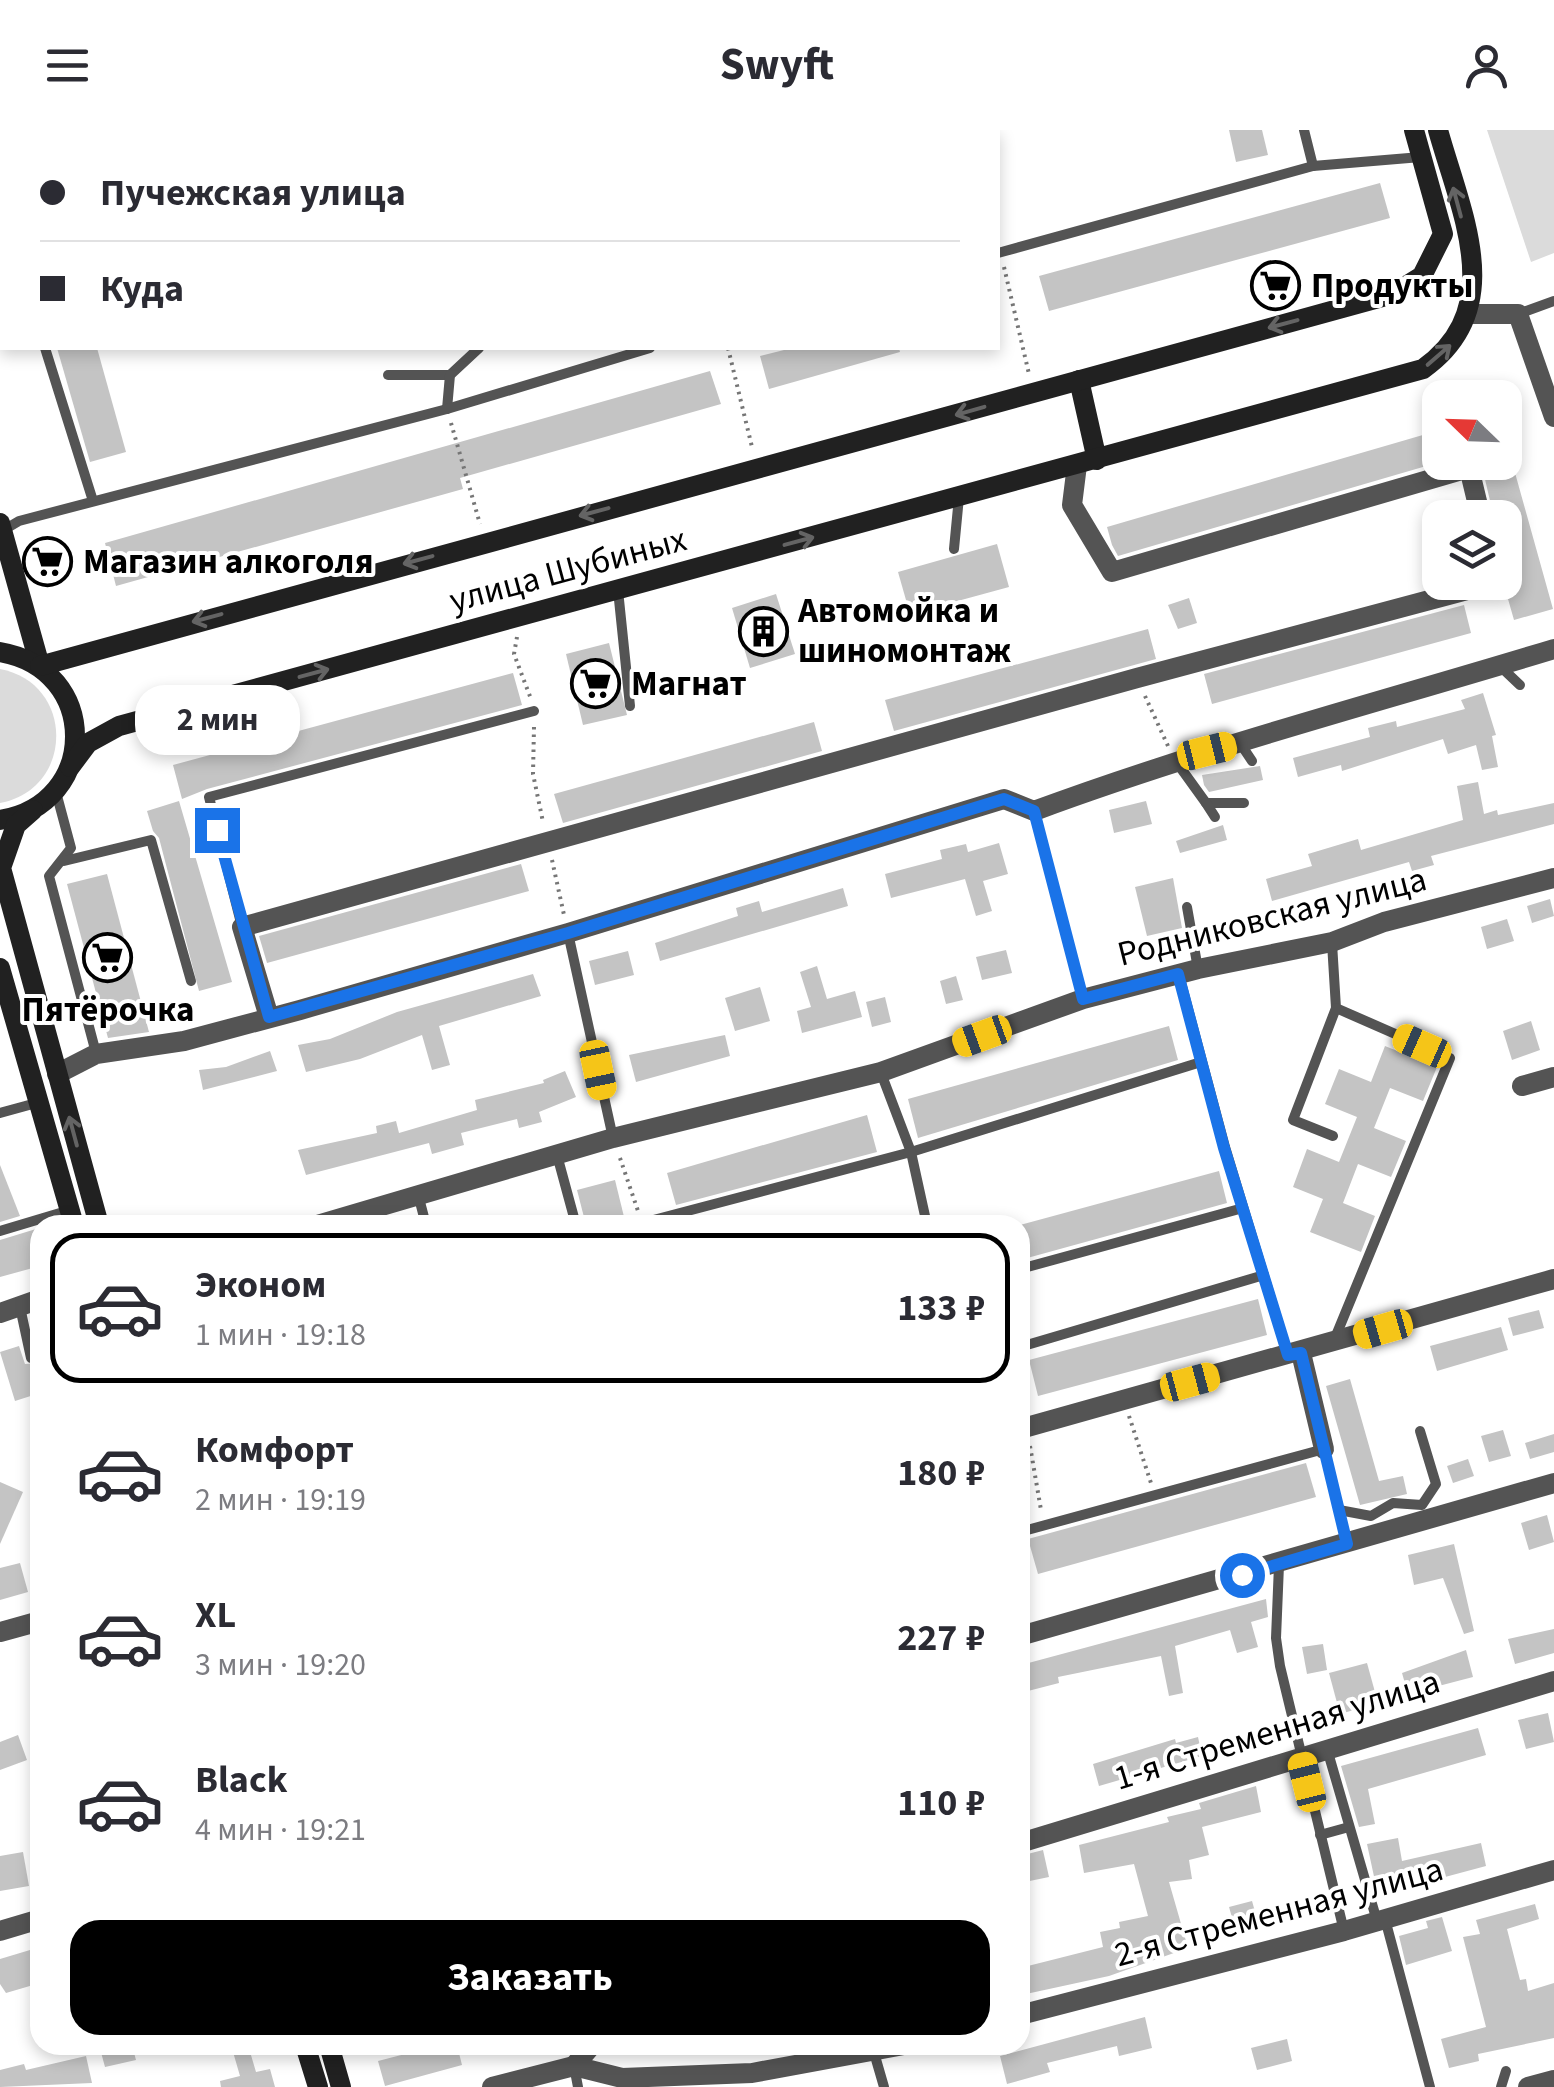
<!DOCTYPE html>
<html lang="ru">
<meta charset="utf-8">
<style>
body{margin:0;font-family:"Source Sans 3",sans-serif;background:#f2f2f3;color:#2b2b33;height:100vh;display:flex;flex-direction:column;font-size:38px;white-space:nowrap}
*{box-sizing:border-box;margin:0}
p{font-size:32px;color:#7c7c81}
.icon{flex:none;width:55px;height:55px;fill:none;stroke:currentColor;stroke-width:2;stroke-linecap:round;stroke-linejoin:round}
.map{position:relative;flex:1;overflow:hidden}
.drawer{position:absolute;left:30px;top:1085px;width:1000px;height:840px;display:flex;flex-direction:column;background:#fff;border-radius:30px;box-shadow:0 5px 15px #0003}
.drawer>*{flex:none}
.guide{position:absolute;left:0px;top:0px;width:1000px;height:220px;box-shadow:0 5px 15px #0003;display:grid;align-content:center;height:220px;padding:0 40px;background:#fff}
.needle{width:65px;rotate:293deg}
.tools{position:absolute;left:1422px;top:250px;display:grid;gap:20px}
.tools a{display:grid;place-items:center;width:100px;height:100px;border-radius:20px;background:#fff;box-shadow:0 5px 15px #0003;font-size:50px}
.end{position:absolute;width:45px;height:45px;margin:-22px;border:12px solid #1a73e8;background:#fff;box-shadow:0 0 0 5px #fff}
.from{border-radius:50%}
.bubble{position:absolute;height:70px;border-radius:30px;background:#fff;box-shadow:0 5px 15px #0003;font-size:32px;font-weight:700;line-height:70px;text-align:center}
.car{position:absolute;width:30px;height:60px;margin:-30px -15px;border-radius:12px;box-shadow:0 0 8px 2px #0007;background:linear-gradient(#f5c518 24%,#345 0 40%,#f5c518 0 76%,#345 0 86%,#f5c518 0)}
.guide b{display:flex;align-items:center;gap:35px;height:95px;font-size:38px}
.guide b+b{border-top:2px solid #e1e1e2}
.guide i{width:25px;height:25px;background:#2b2b33}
ul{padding:18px 0 0;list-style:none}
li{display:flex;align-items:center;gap:30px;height:150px;margin:0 20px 15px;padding:0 20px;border:5px solid transparent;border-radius:30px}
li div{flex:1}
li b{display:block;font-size:38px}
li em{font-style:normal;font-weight:700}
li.active{border-color:#000}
li>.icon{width:90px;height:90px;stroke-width:1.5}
.button{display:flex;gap:20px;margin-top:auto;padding:20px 40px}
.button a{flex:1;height:115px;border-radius:30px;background:#000;color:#fff;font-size:40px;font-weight:700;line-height:115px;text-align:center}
header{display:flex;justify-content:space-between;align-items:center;height:130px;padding:0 40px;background:#fff;font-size:45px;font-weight:700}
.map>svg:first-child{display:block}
.green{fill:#dbdbdb}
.building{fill:#c4c4c4}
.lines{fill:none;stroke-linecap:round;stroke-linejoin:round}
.path{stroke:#767676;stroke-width:4;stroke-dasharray:2.5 5;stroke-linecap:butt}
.lane{stroke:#545454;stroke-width:10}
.street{stroke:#545454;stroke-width:20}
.secondary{stroke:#212121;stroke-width:20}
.oneway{stroke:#646464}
.route{stroke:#1a73e8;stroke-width:12}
.labels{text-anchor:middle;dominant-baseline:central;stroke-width:8;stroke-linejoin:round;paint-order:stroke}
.poi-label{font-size:35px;font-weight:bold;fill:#000;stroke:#fff;text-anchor:start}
.street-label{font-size:35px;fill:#000;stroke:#fff}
</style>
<header><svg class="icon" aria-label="menu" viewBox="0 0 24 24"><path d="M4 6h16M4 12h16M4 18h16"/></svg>Swyft<svg class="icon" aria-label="person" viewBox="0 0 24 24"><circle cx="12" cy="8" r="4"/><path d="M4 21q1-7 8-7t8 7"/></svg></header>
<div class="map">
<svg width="1554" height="1957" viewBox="0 0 1554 1957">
<rect width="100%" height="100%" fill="#fff"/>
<g class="green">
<path d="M1487,0H1554V123L1531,132Z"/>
<path d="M0,539C75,553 75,659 0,673Z"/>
</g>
<g class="building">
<path d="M1229,0H1262L1268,25L1236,32Z"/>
<path d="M1380,53L1390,88L1049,181L1039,146Z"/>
<path d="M57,218H97L126,322L90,332Z"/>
<path d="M792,218H899L900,222L769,259L760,226Z"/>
<path d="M710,241L721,274L460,348L463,359L116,456L105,413Z"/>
<path d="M1440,300V332L1118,426L1112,415L1107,397Z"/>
<path d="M1481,332H1512L1553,479L1514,490L1506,462L1510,449L1505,441V388H1494Z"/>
<path d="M997,414L1009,457L910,484L898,442Z"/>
<path d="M776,464L795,524L750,538L732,478Z"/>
<path d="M1189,468L1197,493L1178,499L1168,475Z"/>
<path d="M1464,475L1471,503L1212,574L1204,544Z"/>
<path d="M1148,499L1156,529L894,601L885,570Z"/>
<path d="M609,513L627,585L583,595L566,524Z"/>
<path d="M513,543L522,575L207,659L182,669L173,635Z"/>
<path d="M1483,563L1496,605L1492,606L1498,637L1482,640L1476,615L1448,624L1443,609L1342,641L1341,635L1298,647L1293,628L1370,607L1368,598L1396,591L1397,597L1465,579L1461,570Z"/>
<path d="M814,592L822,621L563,693L554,664Z"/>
<path d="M1260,636L1263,650L1209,662L1204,655L1202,645Z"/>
<path d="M1478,652L1484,684L1497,680L1498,685L1554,673V694L1431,726L1434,735L1412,741L1409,732L1272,771L1266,749L1312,736L1308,724L1358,709L1361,720L1463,690L1457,656Z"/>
<path d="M179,671L232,852L199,861L159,708L153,701L147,681Z"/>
<path d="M1146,671L1152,694L1114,703L1109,680Z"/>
<path d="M1223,695L1227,710L1180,723L1176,711Z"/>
<path d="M999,713L1008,744L983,751L992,781L976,786L965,749L891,768L885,744L942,729L940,720L966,714L968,722Z"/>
<path d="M521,734L529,761L267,833L259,806Z"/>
<path d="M107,744L149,902L108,908L67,754Z"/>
<path d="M1173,748L1182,798L1147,806L1135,757Z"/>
<path d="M843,758L848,776L660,831L655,813L738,786L736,778L759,771L762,782Z"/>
<path d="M1550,769L1554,786L1532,793L1527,776Z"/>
<path d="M1507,789L1514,811L1487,819L1481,797Z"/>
<path d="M1006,820L1012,843L982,850L976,827Z"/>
<path d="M628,821L634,845L595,855L589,831Z"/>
<path d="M817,836L827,869L855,861L862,887L802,903L797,881L811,877L800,842Z"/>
<path d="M533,844L541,866L439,896L450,935L432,940L422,905L360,929L306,942L298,915L330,909L397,882Z"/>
<path d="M956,846L963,870L946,874L940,851Z"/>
<path d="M760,857L770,891L735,901L725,868Z"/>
<path d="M885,867L891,892L872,897L866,872Z"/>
<path d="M1531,891L1540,920L1512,930L1503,901Z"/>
<path d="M1169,896L1178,930L918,1008L908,969Z"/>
<path d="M725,905L730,926L636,952L629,925Z"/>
<path d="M1385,916L1437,937L1423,971L1390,958L1374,998L1406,1011L1391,1047L1358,1034L1343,1073L1375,1086L1361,1122L1310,1102L1323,1069L1293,1057L1307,1019L1339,1032L1357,987L1325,974L1339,939L1371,952Z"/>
<path d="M270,921L277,941L203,960L199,940L226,937Z"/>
<path d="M565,941L576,967L539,982L542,992L519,998L517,989L461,1003L464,1015L432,1024L429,1013L306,1045L298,1020L377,1003L376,996L396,991L399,1003L477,980L475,970L544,953L543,950Z"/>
<path d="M867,985L877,1022L676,1075L667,1043Z"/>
<path d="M0,1035L20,1086L0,1092Z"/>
<path d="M1219,1041L1227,1073L1020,1130V1095Z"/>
<path d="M615,1050L626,1095H586L577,1060Z"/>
<path d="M36,1099L40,1136L0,1147V1110Z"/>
<path d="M1258,1169L1267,1205L1038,1266L1029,1230Z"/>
<path d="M1539,1180L1544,1198L1513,1206L1508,1188Z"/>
<path d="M1501,1197L1508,1220L1437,1241L1430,1216Z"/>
<path d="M19,1216L25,1234L38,1233L40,1263L15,1271L0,1222Z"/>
<path d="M1350,1249L1379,1351L1403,1346L1407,1364L1360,1375L1326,1256Z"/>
<path d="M1503,1300L1511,1326L1489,1332L1481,1306Z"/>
<path d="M1554,1304V1322L1530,1329L1525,1313Z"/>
<path d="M1468,1329L1474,1346L1453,1353L1447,1336Z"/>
<path d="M1306,1333L1316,1367L1038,1444L1028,1409Z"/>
<path d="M0,1352L23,1362L0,1414Z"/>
<path d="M1547,1385L1554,1412L1529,1420L1521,1393Z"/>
<path d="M1454,1414L1474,1501L1464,1504L1443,1448L1414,1455L1408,1425Z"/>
<path d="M20,1433L28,1462L0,1470V1438Z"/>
<path d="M1266,1469L1268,1487L1251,1492L1258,1517L1237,1523L1230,1500L1175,1516L1183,1563L1169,1566L1161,1526L1058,1547L1059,1553L1028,1561L1021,1535Z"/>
<path d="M1554,1499V1523L1515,1534L1508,1509Z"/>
<path d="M1323,1514L1327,1540L1307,1544L1302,1517Z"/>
<path d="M1466,1520L1473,1547L1408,1564L1402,1543Z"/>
<path d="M1367,1533L1378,1573L1340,1584L1329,1543Z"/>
<path d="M1548,1583L1554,1612L1526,1619L1518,1590Z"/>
<path d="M1478,1598L1486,1625L1368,1659L1375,1694L1359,1697L1341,1636Z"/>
<path d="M18,1605L27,1630L0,1640V1612Z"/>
<path d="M1198,1607L1202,1626L1099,1656L1093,1634L1175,1609L1176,1613Z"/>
<path d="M1256,1656L1261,1682L1202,1697L1209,1725L1189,1730L1192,1749L1169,1752L1188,1818L1109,1846L1026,1864L1025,1858L1020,1859V1838L1103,1817L1100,1802L1120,1798L1119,1792L1148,1786L1134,1734L1084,1743L1079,1715L1169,1692L1167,1687L1201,1679L1199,1673Z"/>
<path d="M1398,1708L1402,1731L1481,1713L1486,1736L1378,1765L1367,1714Z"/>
<path d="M1043,1720L1049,1747L1020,1753V1726Z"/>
<path d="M23,1722L29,1756L0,1761V1726Z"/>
<path d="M1252,1771L1260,1799L1237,1805L1229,1777Z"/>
<path d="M1535,1774L1539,1789L1507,1799L1520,1850L1526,1849L1528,1861L1554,1853V1908L1478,1924L1479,1931L1449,1938L1441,1909L1486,1897L1463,1807L1480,1804L1476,1790Z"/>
<path d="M1442,1787L1452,1821L1406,1835L1399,1806L1428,1798L1426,1791Z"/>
<path d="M40,1817V1853L6,1863L0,1854V1829Z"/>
<path d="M1145,1887L1152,1918L1119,1926L1117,1916L1047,1933L1050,1942L1007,1954L1000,1926Z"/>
<path d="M1287,1909L1292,1931L1257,1940L1251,1918Z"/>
<path d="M99,1915H132L136,1930L105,1937Z"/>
<path d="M231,1915H248L256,1942L270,1939L275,1957H221L220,1951L240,1946Z"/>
<path d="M440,1915H457L462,1935L385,1956L378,1931Z"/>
<path d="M86,1926L92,1953L0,1957V1940L24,1934L26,1940Z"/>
</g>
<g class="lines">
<g class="path">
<path d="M295,2L296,0"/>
<path d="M1004,137L1029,244"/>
<path d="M728,218L752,317"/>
<path d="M451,293L480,394"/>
<path d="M517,507L514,524L531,569"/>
<path d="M1145,566L1168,616"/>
<path d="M534,597L533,644L543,692"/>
<path d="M552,730L564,785"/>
<path d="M620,1028L638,1081"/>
<path d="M1129,1286L1151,1353"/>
<path d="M1030,1316L1041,1380"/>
</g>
<g class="lane">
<path d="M465,0L472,2"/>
<path d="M879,0L886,2"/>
<path d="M1304,0L1313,36"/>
<path d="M691,2V0"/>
<path d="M998,123L1313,36L1421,27"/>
<path d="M1518,184L1554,171"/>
<path d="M45,218L93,371"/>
<path d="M388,245H450"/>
<path d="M447,279L450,245L479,218"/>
<path d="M2,401L19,391L447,279L650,218"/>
<path d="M954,419L959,367"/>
<path d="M618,460L630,576"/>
<path d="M1500,536L1520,555"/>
<path d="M1240,613L1252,631"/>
<path d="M1175,630L1206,673H1244"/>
<path d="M56,662L71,718L49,746L96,923"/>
<path d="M1206,673L1215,687"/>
<path d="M1034,682L1083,868"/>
<path d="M64,731L151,710L191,851"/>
<path d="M1187,777L1198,839"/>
<path d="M242,797L209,667L534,581"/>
<path d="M568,803L613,1008"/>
<path d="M1332,813L1336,878L1450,928L1335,1208"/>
<path d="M1179,845L1225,1017L1288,1225"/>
<path d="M881,943L911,1022L1201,932"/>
<path d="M0,983L40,972"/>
<path d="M1333,1006L1293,990L1336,878"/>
<path d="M557,1025L576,1095"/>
<path d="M419,1068L426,1095"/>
<path d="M642,1093L911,1022L927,1095"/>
<path d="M0,1101L70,1080"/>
<path d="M1020,1139L1243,1078"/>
<path d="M20,1177L31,1228"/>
<path d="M1020,1217L1264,1145"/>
<path d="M1339,1380L1371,1386L1393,1373L1422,1375L1436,1354L1420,1301"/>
<path d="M1020,1402L1324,1319L1347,1414"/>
<path d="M1279,1435L1276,1508L1280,1536L1344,1801"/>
<path d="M1327,1619L1377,1791"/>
<path d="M1320,1705L1349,1697"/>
<path d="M1385,1789L1430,1957"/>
<path d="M873,1919L884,1957"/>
<path d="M574,1936L578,1957"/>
<path d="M1501,1957L1506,1941"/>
</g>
<g class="street">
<path d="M1469,184H1518L1554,287"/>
<path d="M1077,335L1072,375L1112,442L1469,338L1481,388"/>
<path d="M269,887L242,797L1137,548L1497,452"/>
<path d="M57,944L96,924L184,911L300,880L568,803L1004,669L1034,681C1204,618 1380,572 1554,519"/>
<path d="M1522,956L1554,947"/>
<path d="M317,1095L613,1008L881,942L1083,869L1198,839L1332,812L1384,792L1554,748"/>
<path d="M0,1183L40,1169"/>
<path d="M1301,1223L1324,1319"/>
<path d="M1020,1299L1554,1149"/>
<path d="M0,1502L40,1491"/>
<path d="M1020,1506L1554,1353"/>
<path d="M1020,1713L1554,1551"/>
<path d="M0,1801L40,1789"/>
<path d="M1020,1885L1344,1801L1554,1740"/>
<path d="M574,1936L592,1915"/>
<path d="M492,1957L574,1936L622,1948L752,1943L904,1915"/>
<path d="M1528,1957L1554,1950"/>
</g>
<g class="secondary">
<path d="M1079,250L1097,330"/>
<path d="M0,393L40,536"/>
<path d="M0,522C100,539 100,674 0,690"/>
<path d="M40,536L1393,164L1422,146L1443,104L1414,0"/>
<path d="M70,637L88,613L119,596L1423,239C1509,178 1461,83 1438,0"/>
<path d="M33,680L16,695L1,738L99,1095"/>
<path d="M0,838L74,1095"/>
<path d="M305,1915L318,1957"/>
<path d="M329,1915L341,1957"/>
</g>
</g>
<defs><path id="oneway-shaft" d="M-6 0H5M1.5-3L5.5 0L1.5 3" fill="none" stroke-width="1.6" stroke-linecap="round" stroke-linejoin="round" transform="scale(2.5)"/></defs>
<g class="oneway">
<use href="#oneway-shaft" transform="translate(1457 72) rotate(-105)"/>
<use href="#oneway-shaft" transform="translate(1283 194) rotate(165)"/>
<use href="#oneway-shaft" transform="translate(1439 225) rotate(-41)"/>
<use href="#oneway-shaft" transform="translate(970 281) rotate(164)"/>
<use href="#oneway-shaft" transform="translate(594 382) rotate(165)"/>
<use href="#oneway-shaft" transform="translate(799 411) rotate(-15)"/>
<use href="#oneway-shaft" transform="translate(418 430) rotate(165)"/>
<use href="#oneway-shaft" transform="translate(207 488) rotate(165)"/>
<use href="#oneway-shaft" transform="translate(314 543) rotate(-15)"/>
<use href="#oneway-shaft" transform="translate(73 1001) rotate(-105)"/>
</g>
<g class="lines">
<path class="route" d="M217,700L269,887L568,803L1004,669L1034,681L1083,869L1178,844L1224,1018L1288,1225L1301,1223L1347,1414L1242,1445"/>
</g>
<defs>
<symbol id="supermarket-ring" viewBox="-11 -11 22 22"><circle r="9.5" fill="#fff" stroke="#000" stroke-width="1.5"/><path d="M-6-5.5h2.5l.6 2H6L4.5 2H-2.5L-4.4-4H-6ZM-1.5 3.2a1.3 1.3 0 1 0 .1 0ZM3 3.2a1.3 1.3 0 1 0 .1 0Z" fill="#000"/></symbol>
<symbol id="building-ring" viewBox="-11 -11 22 22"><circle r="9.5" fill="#fff" stroke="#000" stroke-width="1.5"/><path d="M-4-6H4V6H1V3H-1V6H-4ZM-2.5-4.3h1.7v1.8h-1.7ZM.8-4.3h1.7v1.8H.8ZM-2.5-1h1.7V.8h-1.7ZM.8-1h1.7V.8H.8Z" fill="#000"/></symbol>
</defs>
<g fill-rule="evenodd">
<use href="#supermarket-ring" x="1248" y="128" width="55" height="55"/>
<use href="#supermarket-ring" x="20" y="404" width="55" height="55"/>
<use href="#building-ring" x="736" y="474" width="55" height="55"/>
<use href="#supermarket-ring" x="568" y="526" width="55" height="55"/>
<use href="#supermarket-ring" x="80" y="800" width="55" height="55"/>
</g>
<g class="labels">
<g class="poi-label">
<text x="1311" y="156">Продукты</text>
<text x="83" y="432">Магазин алкоголя</text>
<text x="798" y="481">Автомойка и<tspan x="798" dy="40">шиномонтаж</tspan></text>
<text x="631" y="554">Магнат</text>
<text x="108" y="880" text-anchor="middle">Пятёрочка</text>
</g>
<g class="street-label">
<text transform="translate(568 440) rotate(-15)">улица Шубиных</text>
<text transform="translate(1272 787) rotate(-14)">Родниковская улица</text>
<text transform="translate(1277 1600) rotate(-17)">1-я Стременная улица</text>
<text transform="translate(1279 1782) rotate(-15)">2-я Стременная улица</text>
</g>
</g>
</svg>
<div class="tools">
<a><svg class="needle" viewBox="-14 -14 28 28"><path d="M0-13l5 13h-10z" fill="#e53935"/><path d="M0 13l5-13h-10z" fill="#7c7c81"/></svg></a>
<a><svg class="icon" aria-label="layers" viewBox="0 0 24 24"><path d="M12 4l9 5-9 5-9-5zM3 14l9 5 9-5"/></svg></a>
</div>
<i class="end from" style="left:1242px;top:1445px"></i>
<i class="end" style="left:217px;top:700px"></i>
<div class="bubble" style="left:135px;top:555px;width:165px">2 мин</div>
<i class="car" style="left:1207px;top:621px;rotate:76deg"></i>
<i class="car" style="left:982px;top:906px;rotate:250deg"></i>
<i class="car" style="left:1422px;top:916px;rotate:294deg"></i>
<i class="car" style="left:598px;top:940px;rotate:168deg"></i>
<i class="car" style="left:1383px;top:1199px;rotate:254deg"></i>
<i class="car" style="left:1190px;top:1252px;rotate:75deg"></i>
<i class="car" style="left:1307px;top:1652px;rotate:346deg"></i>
<div class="guide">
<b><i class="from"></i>Пучежская улица</b>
<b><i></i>Куда</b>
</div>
<section class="drawer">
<ul>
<li class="active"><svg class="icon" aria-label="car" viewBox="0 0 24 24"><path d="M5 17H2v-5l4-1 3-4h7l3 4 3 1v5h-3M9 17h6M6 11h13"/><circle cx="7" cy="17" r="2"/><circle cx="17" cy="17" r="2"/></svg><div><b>Эконом</b><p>1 мин · 19:18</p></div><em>133 ₽</em></li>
<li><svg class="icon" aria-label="car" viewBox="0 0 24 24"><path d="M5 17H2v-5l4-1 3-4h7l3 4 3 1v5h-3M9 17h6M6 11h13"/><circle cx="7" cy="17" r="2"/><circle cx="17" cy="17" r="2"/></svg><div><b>Комфорт</b><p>2 мин · 19:19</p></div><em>180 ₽</em></li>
<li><svg class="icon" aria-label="car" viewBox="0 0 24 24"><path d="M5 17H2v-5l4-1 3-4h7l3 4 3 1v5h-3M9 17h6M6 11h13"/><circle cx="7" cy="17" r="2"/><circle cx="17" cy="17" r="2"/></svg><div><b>XL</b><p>3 мин · 19:20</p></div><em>227 ₽</em></li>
<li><svg class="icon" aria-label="car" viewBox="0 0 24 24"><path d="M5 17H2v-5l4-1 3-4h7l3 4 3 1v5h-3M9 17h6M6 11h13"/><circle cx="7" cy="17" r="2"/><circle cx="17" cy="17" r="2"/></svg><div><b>Black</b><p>4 мин · 19:21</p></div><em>110 ₽</em></li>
</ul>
<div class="button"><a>Заказать</a></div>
</section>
</div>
